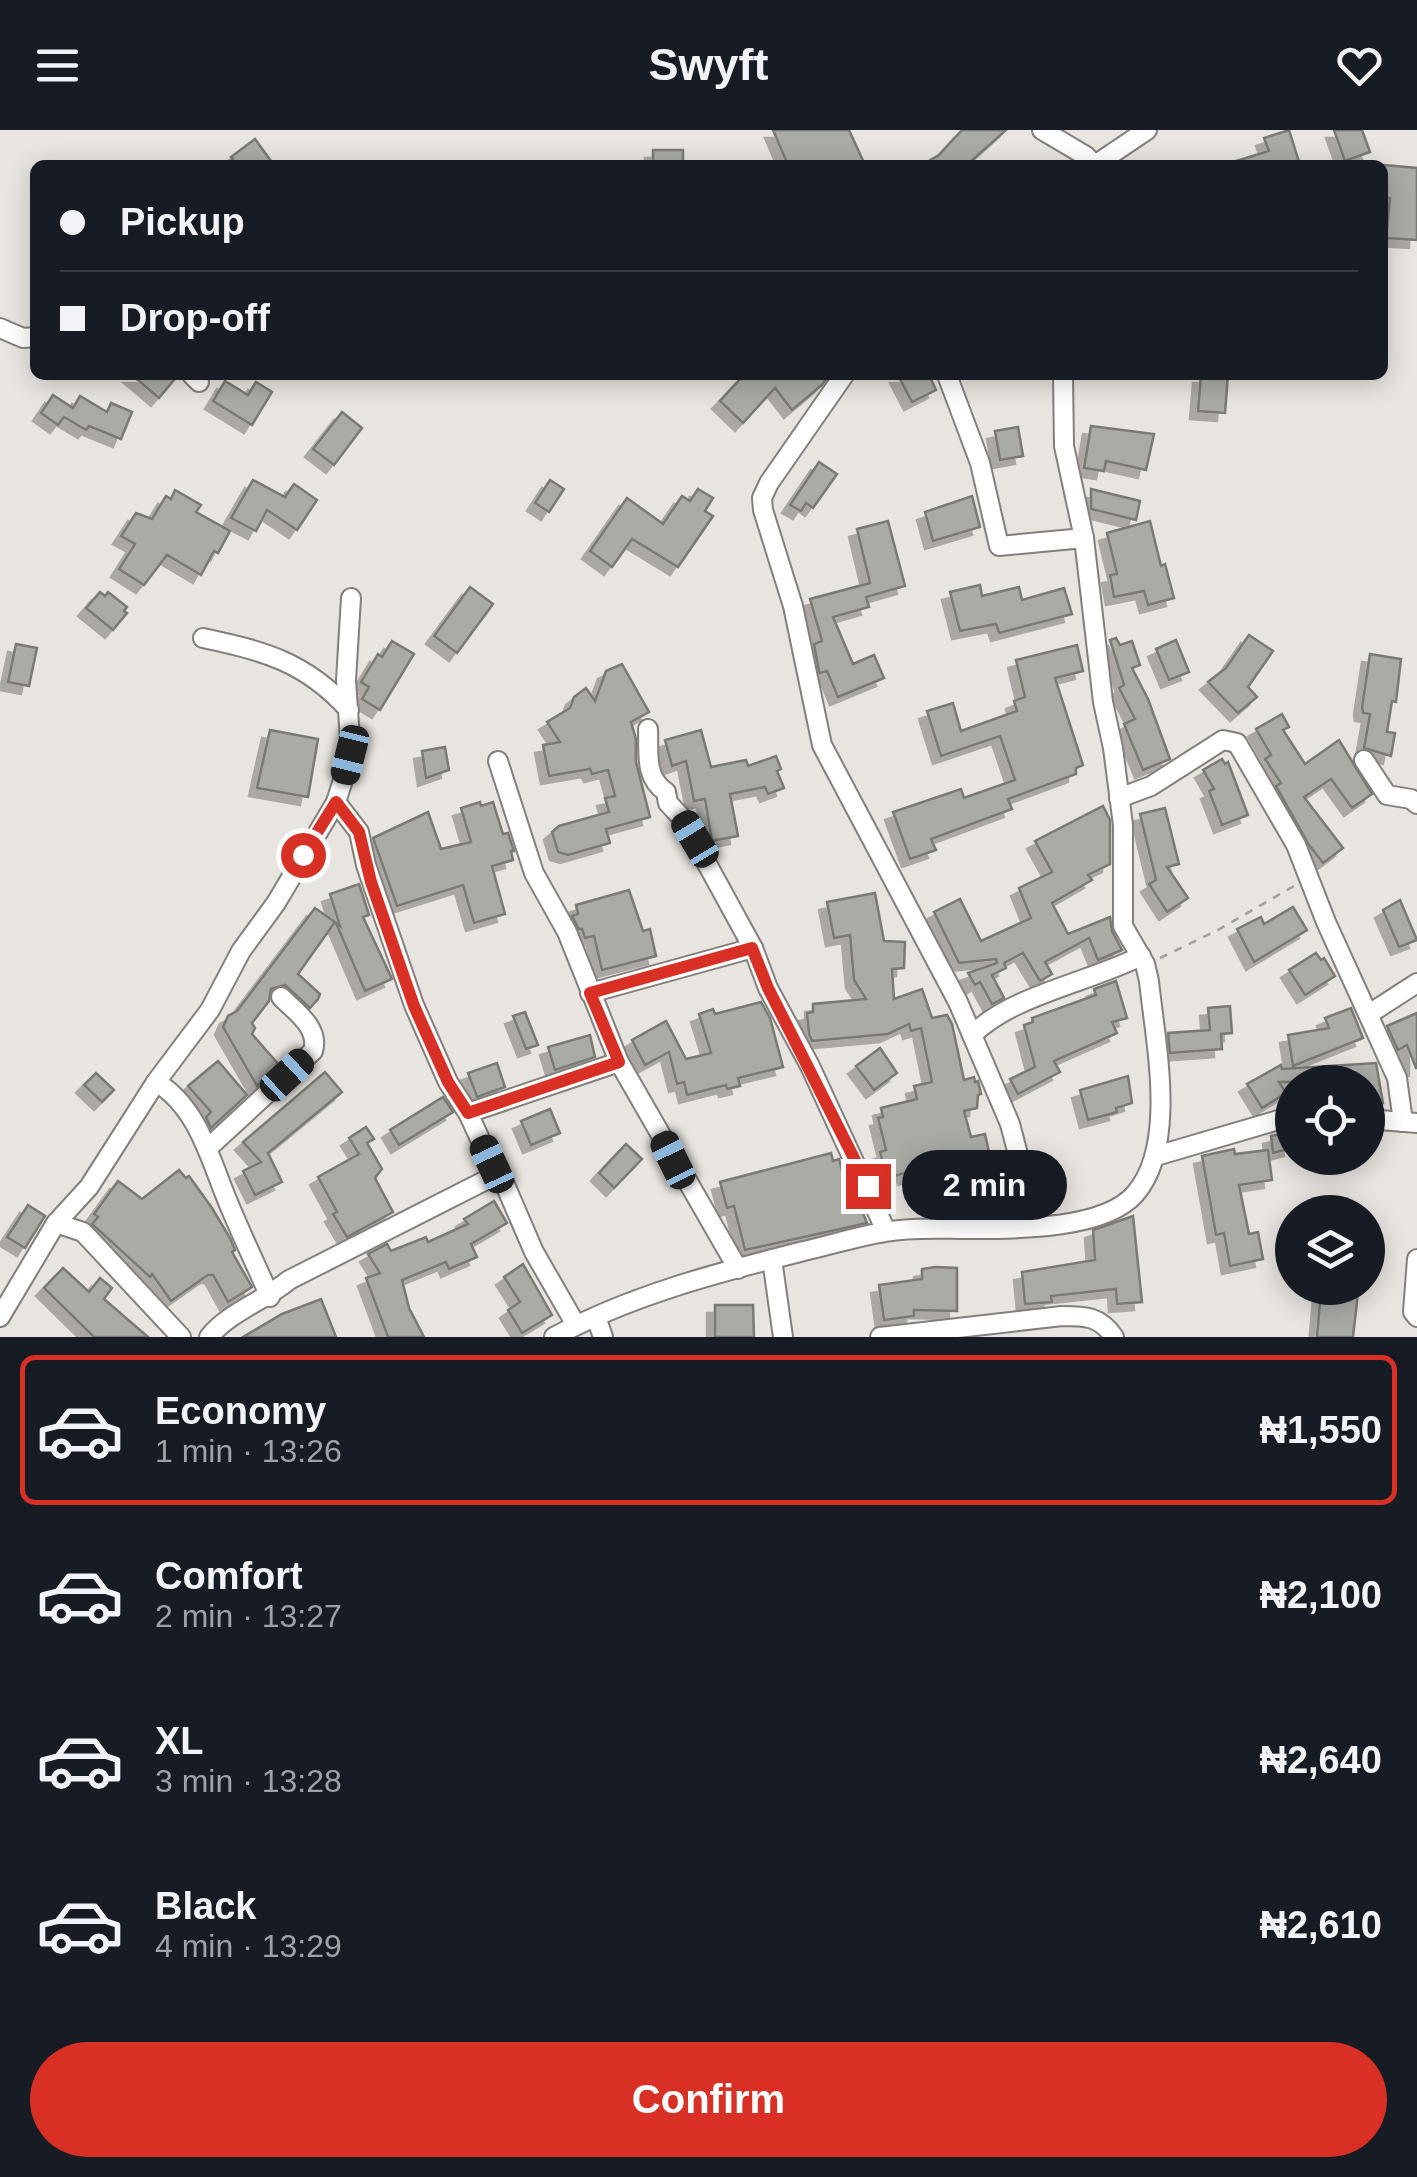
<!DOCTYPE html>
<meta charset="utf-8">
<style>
body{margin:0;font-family:Helvetica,sans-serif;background:#20242c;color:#f1f3f6;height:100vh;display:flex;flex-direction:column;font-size:38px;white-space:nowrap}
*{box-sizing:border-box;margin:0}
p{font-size:32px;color:#9ea1a6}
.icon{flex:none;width:55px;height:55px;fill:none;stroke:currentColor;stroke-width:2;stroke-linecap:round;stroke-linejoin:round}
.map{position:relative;height:1207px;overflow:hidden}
.panel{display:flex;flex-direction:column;background:#171b24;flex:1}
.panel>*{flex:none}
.hud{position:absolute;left:30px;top:30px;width:1358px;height:220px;border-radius:15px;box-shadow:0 5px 25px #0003;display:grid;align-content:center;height:220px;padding:0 30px;background:#171b24}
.tools{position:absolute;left:1275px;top:935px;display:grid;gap:20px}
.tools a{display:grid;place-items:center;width:110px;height:110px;border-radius:50%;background:#171b24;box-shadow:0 5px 25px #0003;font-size:50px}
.end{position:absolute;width:45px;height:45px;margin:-22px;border:12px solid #d93025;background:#fff;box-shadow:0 0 0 5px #fff}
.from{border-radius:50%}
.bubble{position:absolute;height:70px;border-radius:35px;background:#171b24;box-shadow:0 5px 25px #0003;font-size:32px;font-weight:600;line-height:70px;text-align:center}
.car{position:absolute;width:30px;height:60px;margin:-30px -15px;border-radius:12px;box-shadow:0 0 8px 2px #0007;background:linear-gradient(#222 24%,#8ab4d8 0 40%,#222 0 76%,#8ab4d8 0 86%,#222 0)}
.hud b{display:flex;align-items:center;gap:35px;height:95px;font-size:38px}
.hud b+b{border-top:2px solid #363941}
.hud i{width:25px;height:25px;background:#f1f3f6}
ul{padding:18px 0 0;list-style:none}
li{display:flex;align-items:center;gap:30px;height:150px;margin:0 20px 15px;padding:0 10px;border:5px solid transparent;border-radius:15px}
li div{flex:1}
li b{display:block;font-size:38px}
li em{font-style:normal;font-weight:600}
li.active{border-color:#d93025}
li>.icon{width:90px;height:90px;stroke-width:1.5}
.button{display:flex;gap:20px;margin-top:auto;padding:20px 30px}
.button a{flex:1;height:115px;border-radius:60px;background:#d93025;color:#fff;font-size:40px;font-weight:600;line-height:115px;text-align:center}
header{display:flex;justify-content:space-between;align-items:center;height:130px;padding:0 30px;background:#171b24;font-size:45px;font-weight:600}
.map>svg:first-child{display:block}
.building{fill:#ababa6;stroke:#7a7a74;stroke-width:2.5;filter:url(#shadow)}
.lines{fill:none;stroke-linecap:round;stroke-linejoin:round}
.minor-casing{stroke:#837f7b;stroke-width:22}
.path{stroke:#a3a09c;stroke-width:2.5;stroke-dasharray:8 8;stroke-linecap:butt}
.minor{stroke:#fff;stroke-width:18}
.route{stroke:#d93025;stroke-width:12}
</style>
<header><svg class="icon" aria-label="menu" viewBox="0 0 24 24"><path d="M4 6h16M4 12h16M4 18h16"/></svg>Swyft<svg class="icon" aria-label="heart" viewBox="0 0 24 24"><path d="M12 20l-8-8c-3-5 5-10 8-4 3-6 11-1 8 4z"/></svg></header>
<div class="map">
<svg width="1417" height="1207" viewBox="0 0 1417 1207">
<defs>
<filter id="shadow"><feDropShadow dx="-8" dy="8" stdDeviation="0" flood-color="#0004"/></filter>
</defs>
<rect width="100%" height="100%" fill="#e8e4df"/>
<g class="building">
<path d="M773,0H849L865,35H788Z"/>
<path d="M962,0H1006L967,35H922L939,25Z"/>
<path d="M1289,0L1300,35H1233V32L1269,21L1264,8Z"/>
<path d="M1334,0H1362L1370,22L1345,31Z"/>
<path d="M255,9L274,35H237L231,27Z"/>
<rect x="653" y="20" width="30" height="15"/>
<path d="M1384,35L1417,38V110L1386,108L1390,68H1382Z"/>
<path d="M132,245H178L159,268Z"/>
<path d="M744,245H829L822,255L792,280L775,258L743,293L720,271Z"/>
<path d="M898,245H929L936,260L912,272Z"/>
<path d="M1201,245H1228L1225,283L1198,281Z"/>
<path d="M225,251L248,265L256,252L272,262L252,295L213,271Z"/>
<path d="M53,265L73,278L80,266L107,282L111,273L132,282L121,309L89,296L86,300L64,287L58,295L41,283Z"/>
<path d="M342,282L362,298L334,335L313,319Z"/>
<path d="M1091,296L1154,304L1146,340L1106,331L1104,341L1084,338Z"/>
<path d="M1018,297L1023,326L1000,330L995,301Z"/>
<path d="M819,332L837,344L813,378L806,373L801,381L790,375Z"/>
<path d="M253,350L285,367L294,354L317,370L297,400L267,380L256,401L231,388Z"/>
<path d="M550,350L564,359L549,382L535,373Z"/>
<path d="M698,359L713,368L705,381L713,386L678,437L632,409L612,437L590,421L627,368L663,394L682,366L690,371Z"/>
<path d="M1091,359L1140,371L1136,390L1091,379Z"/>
<path d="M175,360L201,375L196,382L230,401L218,423L214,421L201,445L167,425L144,455L119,439L135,414L121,406L136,383L152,389L166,366L171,369Z"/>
<path d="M972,366L980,397L933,411L925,382Z"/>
<path d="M888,391L905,456L866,467L869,477L833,487L853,534L874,525L884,548L838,567L827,541L820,543L819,541L814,514L822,511L810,469L870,453L857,399Z"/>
<path d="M1150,391L1161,436L1165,434L1174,468L1148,475L1144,461L1114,467L1110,445L1117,444L1107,403Z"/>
<path d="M980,455L982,466L1019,457L1022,470L1064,458L1072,484L999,503L996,494L960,501L950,462Z"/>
<path d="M470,457L493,474L457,523L434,506Z"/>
<path d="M100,462L105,466L108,462L127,477L124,481L127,483L113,500L86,478Z"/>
<path d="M1249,505L1273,521L1248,557L1257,567L1238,583L1208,552L1226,538Z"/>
<path d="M1116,508L1120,515L1132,511L1140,535L1132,538L1148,569L1170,629L1143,640L1124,594L1135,589L1119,558L1124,555L1110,510Z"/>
<path d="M1176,510L1189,542L1169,550L1156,519Z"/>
<path d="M392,511L414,524L380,580L362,569L369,557L361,552L378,524L382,527Z"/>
<path d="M16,514L37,518L29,556L8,552Z"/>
<path d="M1077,515L1083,541L1055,548L1083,635L1076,638V644L1008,669L1012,679L931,709L936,720L910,729L893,682L961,659L964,668L1015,650L1000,606L941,626L927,581L953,573L961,601L1017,581L1014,571L1025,567L1016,530Z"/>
<path d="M1370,524L1401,529L1396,572L1392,571L1387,602L1395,603L1391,626L1364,618L1370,584L1363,583L1362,577Z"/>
<path d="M622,534L649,582L631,592L636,609V632L650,687L606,699L610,713L568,725L558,722L552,702L559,696L609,682L605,668L615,666L608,640L592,644L590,639L549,646L543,615L560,612L547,592L570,578L574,567L586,558L595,571L606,541Z"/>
<path d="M1282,584L1289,597L1283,600L1305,634L1339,610L1372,664L1352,678L1331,649L1304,667L1343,718L1323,733L1309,715L1276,656L1281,653L1265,629L1271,625L1256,599Z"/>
<path d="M270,600L318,609L308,667L257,658Z"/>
<path d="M701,600L711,637L746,630L748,636L776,626L781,639L777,641L784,658L768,664L765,657L730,664L738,706L712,711L705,669L694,671L686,631L672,636L665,610Z"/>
<path d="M445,617L449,640L426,648L422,621Z"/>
<path d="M1222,629L1225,634L1228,632L1248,685L1222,695L1209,661L1214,659L1203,640Z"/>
<path d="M480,672L481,676L493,672L503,704L508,703L514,721H511L513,730L492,736L505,784L474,793L463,755L397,776L373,708L428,682L441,719L471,712L461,678Z"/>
<path d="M1103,676L1110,690V734L1088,745L1092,750L1052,773L1068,804L1110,787L1112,801L1122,820L1098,830L1089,808L1045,832L1052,844L1040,851L1023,823L1004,833L1006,838L992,845L1004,868L992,874L980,852L975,855L968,843L997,833L996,829L959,833L934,782L960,769L981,811L1031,788L1019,758L1052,742L1035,711Z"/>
<path d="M1165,678L1179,734L1167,737L1188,768L1167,782L1149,754L1156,750L1140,684Z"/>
<path d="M359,754L369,785L363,787L392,849L365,861L336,793L340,796L330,764Z"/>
<path d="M629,760L643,801L650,799L656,826L602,840L594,806L585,808L582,799H579L572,786L578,784L576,775Z"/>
<path d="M875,763L884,811L905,812L904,838L892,839L894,869L922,859L932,888L947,885L952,894L964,950L974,947L975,952L978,951L981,964L978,965L977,978L964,981L971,1007L985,1004L995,1049H990L991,1054L959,1060L953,1030L922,1038L923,1042L906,1047L905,1043L891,1047L889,1039L885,1040L880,1022L886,1020L878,988L883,987L881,978L917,969L914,956L932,952L921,898L911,901L909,894L888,904L812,911L809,904L807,883L813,882V874L866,869L854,850L850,805L834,808L827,772Z"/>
<path d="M1400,770L1417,810L1399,817L1383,780Z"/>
<path d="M1293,777L1307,800L1254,832L1237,799L1261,787L1264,794Z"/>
<path d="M315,778L335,792L298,844L320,864L318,869L310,878L285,855L271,859L269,871L252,893L255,898L252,904L279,935L257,956L223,897L228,886L237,881Z"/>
<path d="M1316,823L1321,830L1324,828L1335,846L1305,865L1289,840Z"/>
<path d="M1116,851L1127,888L1112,892L1117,903L1054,931L1060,942L1018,964L1010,949L1035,937L1024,895L1033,892L1032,888L1096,865L1094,859Z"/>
<path d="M761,872L770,888L783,937L738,948L740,956L727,959L726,955L687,965L684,952L677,954L669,922L645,935L632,910L666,891L686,929L711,923L699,884L713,879L715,884Z"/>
<path d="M1230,876L1232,903L1221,904L1222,919L1170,923L1168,903L1210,900L1208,878Z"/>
<path d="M1351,878L1363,908L1293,936L1288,905L1329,898L1325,888Z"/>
<path d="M525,882L538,915L526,919L513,886Z"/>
<path d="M1417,883V938H1416L1407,915L1398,920L1387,896Z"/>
<path d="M590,905L595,927L555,940L548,917Z"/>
<path d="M880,918L897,943L874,960L856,936Z"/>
<path d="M218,931L247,965L211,998L206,987L211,982L188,956Z"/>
<path d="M497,933L505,957L477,967L468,943Z"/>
<path d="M1376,933L1383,973L1368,974V952H1279L1286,963L1262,978L1247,954L1281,935L1282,939Z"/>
<path d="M325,942L342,962L268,1023L282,1052L255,1065L243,1041L261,1032L243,1012Z"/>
<path d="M96,943L114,960L102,972L84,955Z"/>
<path d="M1128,946L1132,973L1116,978L1117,982L1088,990L1080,960Z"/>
<path d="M443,967L453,982L399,1015L390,1000Z"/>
<path d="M550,979L560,1003L531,1015L521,991Z"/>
<path d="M366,997L374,1009L367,1013L382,1039L375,1048L393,1082L347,1107L333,1084L337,1082L318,1047L359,1024L349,1008Z"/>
<path d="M1289,1002L1292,1018L1273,1023L1271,1006Z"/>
<path d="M626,1014L642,1029L614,1058L599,1043Z"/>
<path d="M1234,1019L1235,1024L1268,1020L1272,1050L1239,1055L1249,1104L1258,1102L1263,1129L1230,1136L1224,1103L1216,1105L1202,1026Z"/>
<path d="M831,1023L833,1031L839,1029L847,1060L853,1059L867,1093L745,1120L734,1076L727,1078L720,1052Z"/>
<path d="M179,1040L186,1048L189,1046L212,1078L230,1108L235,1120L232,1122L252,1157L228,1172L213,1145H208L171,1171L152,1144L150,1147L92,1094L98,1087L94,1084L118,1051L142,1069Z"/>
<path d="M494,1071L507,1093L471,1114L477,1127L449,1139L446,1132L402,1150L409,1178L424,1207H388L366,1148L380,1143L368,1124L387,1114L391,1121L426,1107L428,1112L468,1094L464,1089Z"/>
<path d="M28,1075L45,1086L25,1118L7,1107Z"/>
<path d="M1133,1086L1142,1172L1117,1174L1116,1159L1051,1166L1052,1172L1025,1174L1022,1142L1095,1130L1093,1100Z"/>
<path d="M523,1134L552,1185L522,1203L508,1180L520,1172L504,1147Z"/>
<path d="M935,1137L957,1138V1181L914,1180V1186L884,1190L879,1155L922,1149V1139Z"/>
<path d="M63,1138L89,1162L100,1148L112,1158L104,1169L148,1207H94L44,1158Z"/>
<path d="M1332,1158H1347V1162L1358,1163L1353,1207H1317L1321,1160L1332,1161Z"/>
<path d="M321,1169L336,1207H243L282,1184Z"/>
<path d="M715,1175H753L754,1207H715Z"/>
</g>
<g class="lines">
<defs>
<g id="minor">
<path d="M1042,0L1086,26L1094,35"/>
<path d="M1095,35L1147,0"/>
<path d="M0,198L23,208L35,207"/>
<path d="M192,245L199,252"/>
<path d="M844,245L769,353L762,368L763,380L793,476L822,615L958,872L1010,994L1020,1032L1019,1097"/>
<path d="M947,245L980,333L999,416L1084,408"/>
<path d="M203,508C264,521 306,532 349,580"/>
<path d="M648,599C649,623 644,647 666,662L668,673L682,688L753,818L768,858L810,936L886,1101"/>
<path d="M1364,630L1387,665L1411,669L1417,674"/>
<path d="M498,631L534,743L567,802L619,932L738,1139"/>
<path d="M1119,668L1151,656L1223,610L1237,613L1296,715L1326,792L1397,948L1403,992"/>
<path d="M336,672L359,702L366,735L414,875L448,952L468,983L492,1035L500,1043L534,1122L576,1195"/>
<path d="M590,863L753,818"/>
<path d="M1369,884L1417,853"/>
<path d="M972,905C1012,865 1090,852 1141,826"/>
<path d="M156,952L210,880L241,821L276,773L336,672L351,625L346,550L351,468"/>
<path d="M468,983L619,932"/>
<path d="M1368,989L1417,993"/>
<path d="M208,1018L313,921C320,898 295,881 281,867"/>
<path d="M1156,1026L1292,986"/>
<path d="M56,1093L89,1057L156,952C198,977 210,1029 228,1072C241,1104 256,1135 270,1167"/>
<path d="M772,1129L783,1207"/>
<path d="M1417,1129L1413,1182L1417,1187"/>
<path d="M0,1187L56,1093L83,1102L181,1207"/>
<path d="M596,1187L603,1207"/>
<path d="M209,1207C229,1182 264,1171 289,1150L500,1043"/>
<path d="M554,1207C631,1165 720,1142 804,1121C831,1115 858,1106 885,1102C912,1097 941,1099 969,1099C1013,1099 1104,1100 1135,1064C1178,1015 1155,911 1149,851L1145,834L1123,796V695L1113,618L1103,572L1084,408L1064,316L1063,245"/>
<path d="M880,1207L1062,1186C1085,1186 1100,1186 1114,1207"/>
</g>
</defs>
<use href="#minor" class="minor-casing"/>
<path class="path" d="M1160,828L1218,800L1294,756"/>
<use href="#minor" class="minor"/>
</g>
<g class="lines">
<path class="route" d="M303,725L336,672L359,702L371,752L414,876L448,952L468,983L619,932L590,863L752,818L768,858L868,1056"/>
</g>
</svg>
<div class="tools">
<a><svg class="icon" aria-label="locate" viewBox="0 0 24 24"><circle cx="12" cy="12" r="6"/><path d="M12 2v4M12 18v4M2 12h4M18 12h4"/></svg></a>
<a><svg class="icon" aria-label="layers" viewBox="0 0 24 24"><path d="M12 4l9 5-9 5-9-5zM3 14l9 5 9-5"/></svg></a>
</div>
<i class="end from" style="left:303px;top:725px"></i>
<i class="end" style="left:868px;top:1056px"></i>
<div class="bubble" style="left:902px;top:1020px;width:165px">2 min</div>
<i class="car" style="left:350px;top:625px;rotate:194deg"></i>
<i class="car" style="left:695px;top:709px;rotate:329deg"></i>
<i class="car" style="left:287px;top:945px;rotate:47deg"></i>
<i class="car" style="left:673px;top:1030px;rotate:334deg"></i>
<i class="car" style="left:492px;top:1034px;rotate:335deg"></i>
<div class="hud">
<b><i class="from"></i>Pickup</b>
<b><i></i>Drop-off</b>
</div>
</div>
<section class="panel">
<ul>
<li class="active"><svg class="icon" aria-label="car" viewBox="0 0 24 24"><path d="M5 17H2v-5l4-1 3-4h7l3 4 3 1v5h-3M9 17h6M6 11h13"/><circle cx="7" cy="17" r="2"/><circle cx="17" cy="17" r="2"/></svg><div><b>Economy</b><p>1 min · 13:26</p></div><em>₦1,550</em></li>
<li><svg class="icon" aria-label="car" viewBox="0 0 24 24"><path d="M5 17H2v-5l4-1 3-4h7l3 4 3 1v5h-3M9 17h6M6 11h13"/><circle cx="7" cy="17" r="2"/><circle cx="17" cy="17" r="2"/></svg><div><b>Comfort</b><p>2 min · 13:27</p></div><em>₦2,100</em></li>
<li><svg class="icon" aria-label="car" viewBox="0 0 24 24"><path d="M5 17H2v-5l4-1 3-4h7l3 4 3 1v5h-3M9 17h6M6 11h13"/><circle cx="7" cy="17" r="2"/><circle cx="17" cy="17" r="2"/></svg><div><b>XL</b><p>3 min · 13:28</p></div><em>₦2,640</em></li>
<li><svg class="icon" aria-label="car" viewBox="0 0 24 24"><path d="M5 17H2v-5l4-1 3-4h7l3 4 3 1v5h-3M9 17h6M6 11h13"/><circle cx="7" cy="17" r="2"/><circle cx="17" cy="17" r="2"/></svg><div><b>Black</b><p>4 min · 13:29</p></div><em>₦2,610</em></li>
</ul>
<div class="button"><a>Confirm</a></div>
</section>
